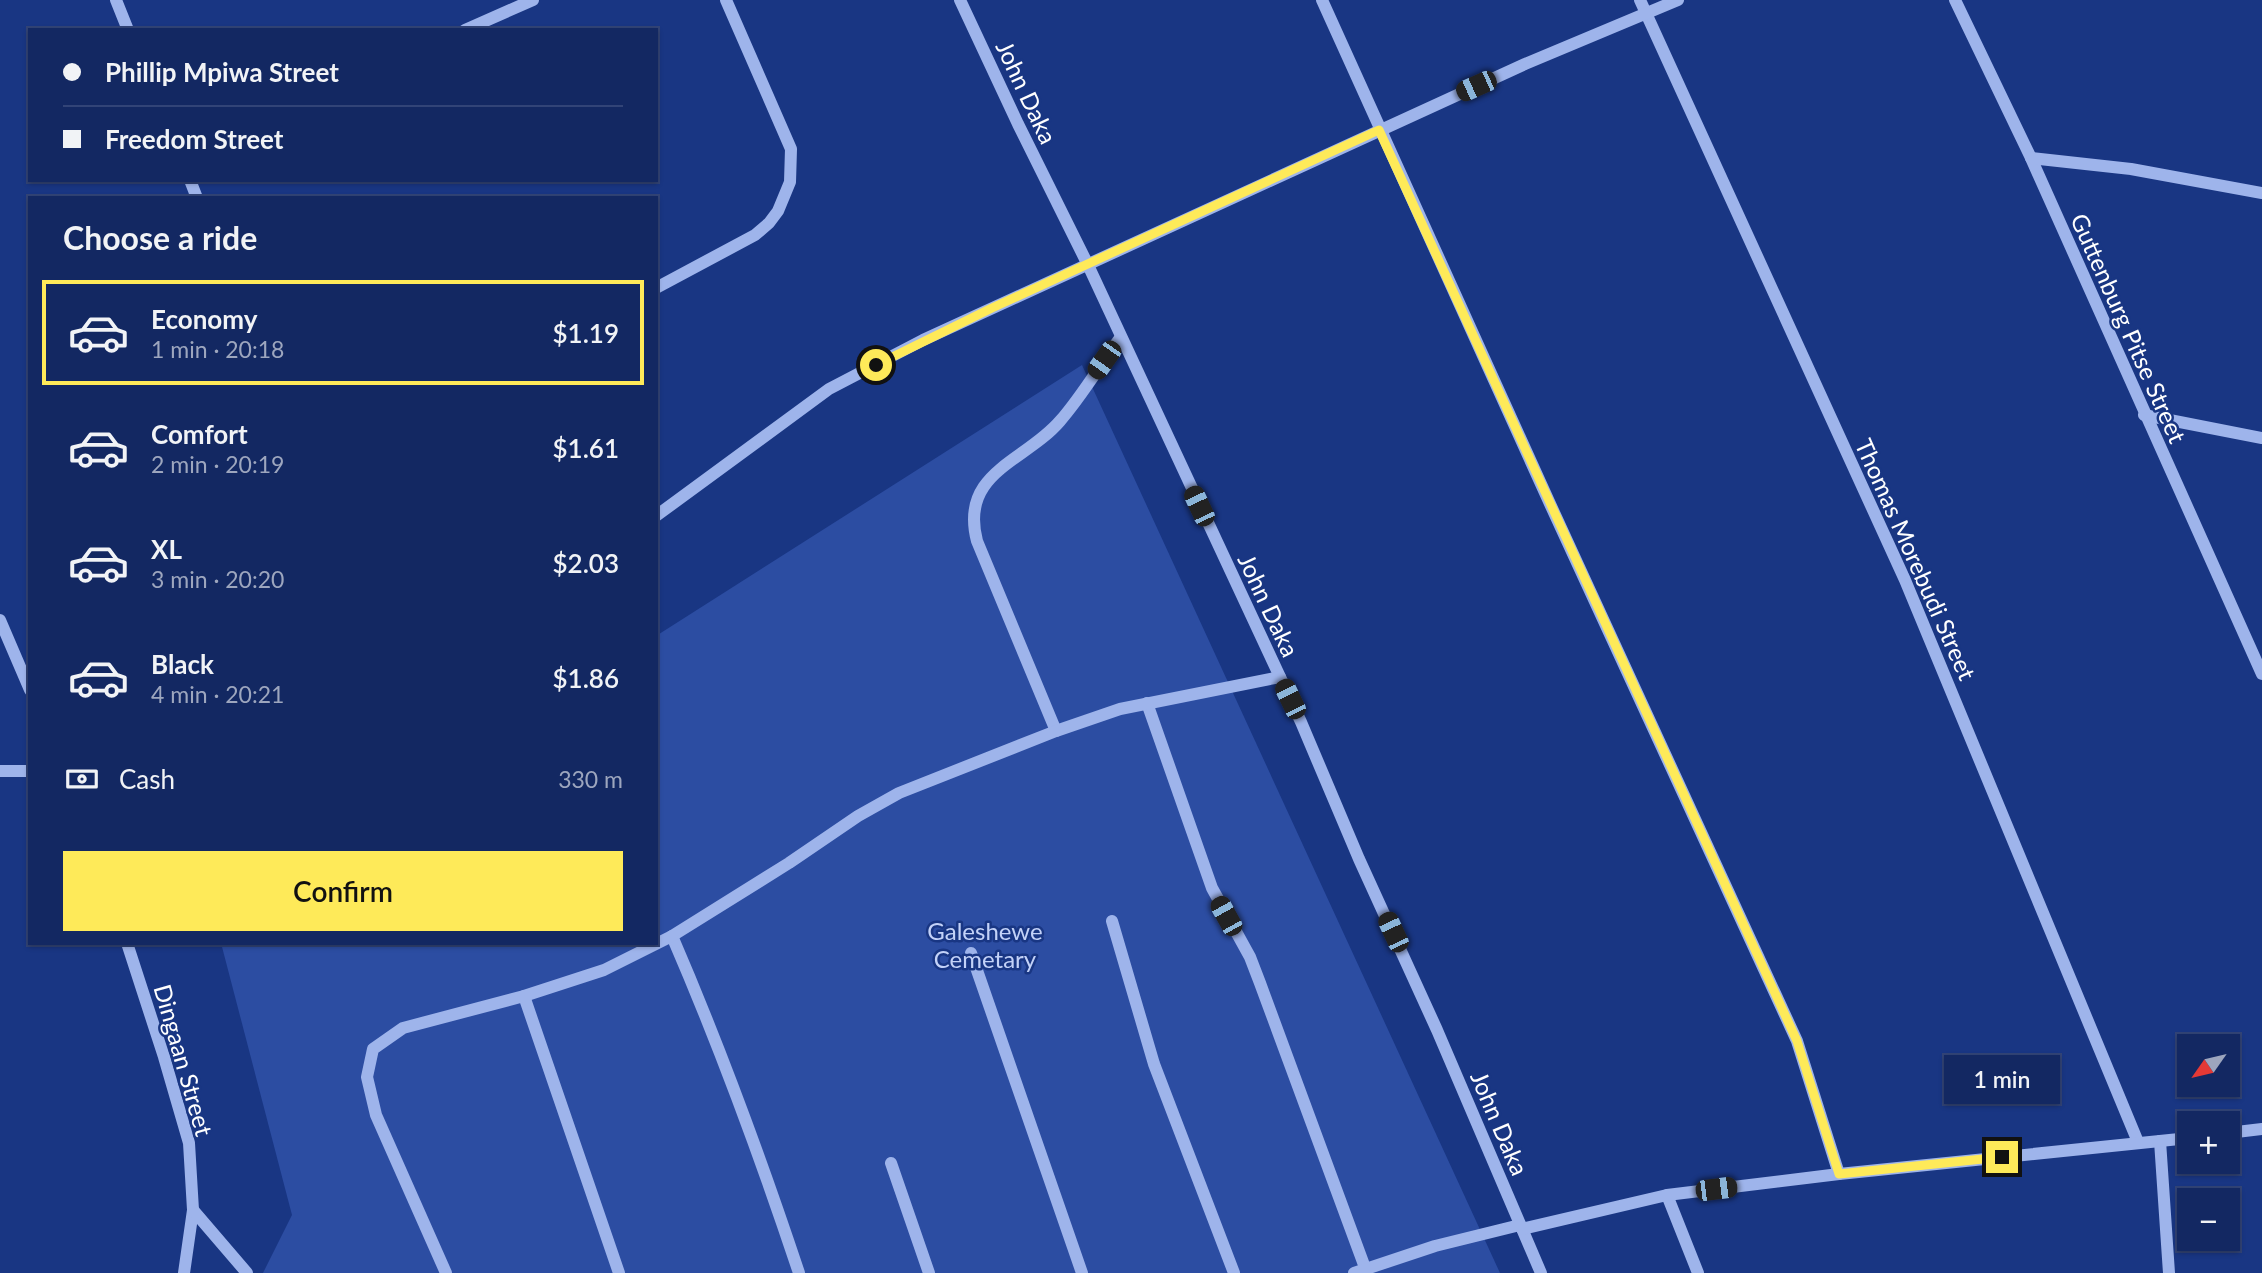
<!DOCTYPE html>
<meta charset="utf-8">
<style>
body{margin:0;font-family:Lato,sans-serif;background:#20346b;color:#f1f3f6;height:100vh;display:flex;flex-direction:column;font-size:26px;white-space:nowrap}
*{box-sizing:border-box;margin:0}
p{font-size:23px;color:#9da6be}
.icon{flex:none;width:38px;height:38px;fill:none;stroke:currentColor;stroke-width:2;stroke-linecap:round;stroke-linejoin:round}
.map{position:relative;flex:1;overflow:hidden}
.drawer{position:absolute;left:28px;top:196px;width:630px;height:749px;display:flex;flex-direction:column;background:#132862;border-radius:0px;box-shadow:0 2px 5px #0004,0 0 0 2px #324477}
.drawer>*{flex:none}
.top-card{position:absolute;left:28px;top:28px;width:630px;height:154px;border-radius:0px;box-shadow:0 2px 5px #0004,0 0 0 2px #324477;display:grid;align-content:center;height:154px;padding:0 35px;background:#132862}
.needle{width:46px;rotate:236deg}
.buttons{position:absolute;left:2177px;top:1034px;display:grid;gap:14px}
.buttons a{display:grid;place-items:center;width:63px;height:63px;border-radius:0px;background:#132862;box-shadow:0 2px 5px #0004,0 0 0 2px #324477;font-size:35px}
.end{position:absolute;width:32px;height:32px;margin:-16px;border:9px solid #feea59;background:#111;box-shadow:0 0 0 4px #111}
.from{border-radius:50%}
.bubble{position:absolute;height:49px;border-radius:0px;background:#132862;box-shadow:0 2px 5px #0004,0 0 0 2px #324477;font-size:23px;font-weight:600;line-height:49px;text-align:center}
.car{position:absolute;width:21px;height:42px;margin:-21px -10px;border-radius:9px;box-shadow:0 0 5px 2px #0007;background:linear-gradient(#222 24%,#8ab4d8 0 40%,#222 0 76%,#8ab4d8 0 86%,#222 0)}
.top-card b{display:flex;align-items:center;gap:24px;height:66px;font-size:26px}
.top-card b+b{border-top:2px solid #324477}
.top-card i{width:18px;height:18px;background:#f1f3f6}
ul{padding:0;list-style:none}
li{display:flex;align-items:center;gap:21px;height:105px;margin:0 14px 10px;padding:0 21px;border:4px solid transparent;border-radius:0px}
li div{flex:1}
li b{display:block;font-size:26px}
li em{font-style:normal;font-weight:600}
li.selected{border-color:#feea59}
li>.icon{width:63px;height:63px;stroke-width:1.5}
h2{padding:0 35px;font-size:32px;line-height:84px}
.pay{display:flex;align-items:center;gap:18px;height:77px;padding:0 35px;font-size:26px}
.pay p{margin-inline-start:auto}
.primary-button{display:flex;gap:14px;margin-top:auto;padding:14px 35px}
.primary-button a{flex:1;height:80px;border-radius:0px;background:#feea59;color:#111;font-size:28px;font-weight:600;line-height:80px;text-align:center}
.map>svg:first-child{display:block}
.green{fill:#2c4da2}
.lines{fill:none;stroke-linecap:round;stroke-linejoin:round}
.minor{stroke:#9eb4eb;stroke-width:12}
.route{stroke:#feea59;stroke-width:9}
.labels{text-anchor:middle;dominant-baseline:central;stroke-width:5;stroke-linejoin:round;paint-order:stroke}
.street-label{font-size:24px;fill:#fff;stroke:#193683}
.park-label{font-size:24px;fill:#c3d2f8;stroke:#193683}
</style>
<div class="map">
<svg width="2262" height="1273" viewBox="0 0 2262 1273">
<rect width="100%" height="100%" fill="#193683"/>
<path class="green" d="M1082,365L1500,1273H263L292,1215L221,943H656V636Z"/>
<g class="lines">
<g class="minor">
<path d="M116,0L128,30"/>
<path d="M960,0L1018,124L1088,265L1301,722L1359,859L1437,1030L1541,1273"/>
<path d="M1322,0L1551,506L1797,1041L1839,1174"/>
<path d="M1640,0L1905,580L2138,1142"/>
<path d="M1955,0L2031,158L2262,674"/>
<path d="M465,30L533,0"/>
<path d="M2031,158L2131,169L2262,193"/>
<path d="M190,180L197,198"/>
<path d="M656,288L755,235L769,223L778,211L790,182L791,149L726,0"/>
<path d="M2144,415L2262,438"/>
<path d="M656,516L829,389L923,340L1525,64L1678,0"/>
<path d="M0,620L30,690"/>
<path d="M1147,703L1212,888L1250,957L1260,983L1367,1273"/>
<path d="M1056,731L977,541C959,472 1025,462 1060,421C1082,396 1100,365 1120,338"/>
<path d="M0,771H30"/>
<path d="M1112,921L1154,1064L1234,1273"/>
<path d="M672,936C720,1047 761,1159 799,1273"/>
<path d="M127,943L164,1057L189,1143L193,1210L184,1273"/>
<path d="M971,953L1082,1273"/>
<path d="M524,996L619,1273"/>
<path d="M2228,1133L2262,1129"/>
<path d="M2160,1141L2169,1273"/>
<path d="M891,1163L929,1273"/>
<path d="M1667,1195L1698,1273"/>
<path d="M193,1210L247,1273"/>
<path d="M1522,1229L1667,1195L1839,1174L2189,1138"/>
<path d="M446,1273L376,1115L367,1077L373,1049L403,1028L524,996L604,970L672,936L789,863L858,816L899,793L1056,731L1120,709L1280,677"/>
<path d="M1354,1273L1435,1246L1520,1225"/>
</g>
</g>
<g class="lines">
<path class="route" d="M876,365L992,308L1379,130L1797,1041L1839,1174L2002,1157"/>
</g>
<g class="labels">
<g class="street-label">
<text transform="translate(1027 92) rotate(65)">John Daka</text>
<text transform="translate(2129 328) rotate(66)">Guttenburg Pitse Street</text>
<text transform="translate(1916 559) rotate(66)">Thomas Morebudi Street</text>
<text transform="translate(1269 605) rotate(65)">John Daka</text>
<text transform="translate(184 1060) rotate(74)">Dingaan Street</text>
<text transform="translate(1500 1123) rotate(67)">John Daka</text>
</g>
<g class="park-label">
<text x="985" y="930">Galeshewe<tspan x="985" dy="28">Cemetary</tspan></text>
</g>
</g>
</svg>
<div class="buttons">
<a><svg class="needle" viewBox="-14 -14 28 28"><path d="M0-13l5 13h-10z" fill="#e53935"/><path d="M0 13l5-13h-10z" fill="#9da6be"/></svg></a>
<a>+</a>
<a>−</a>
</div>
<i class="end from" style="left:876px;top:365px"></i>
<i class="end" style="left:2002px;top:1157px"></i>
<div class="bubble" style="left:1944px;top:1055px;width:116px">1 min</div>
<i class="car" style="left:1476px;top:86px;rotate:246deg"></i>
<i class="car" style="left:1104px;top:360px;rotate:215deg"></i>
<i class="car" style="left:1199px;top:506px;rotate:335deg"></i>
<i class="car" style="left:1290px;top:699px;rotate:334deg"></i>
<i class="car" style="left:1226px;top:916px;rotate:331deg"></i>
<i class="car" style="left:1393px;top:932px;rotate:335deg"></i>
<i class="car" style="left:1716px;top:1189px;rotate:83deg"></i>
<div class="top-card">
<b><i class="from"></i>Phillip Mpiwa Street</b>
<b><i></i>Freedom Street</b>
</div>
<section class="drawer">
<h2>Choose a ride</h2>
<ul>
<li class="selected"><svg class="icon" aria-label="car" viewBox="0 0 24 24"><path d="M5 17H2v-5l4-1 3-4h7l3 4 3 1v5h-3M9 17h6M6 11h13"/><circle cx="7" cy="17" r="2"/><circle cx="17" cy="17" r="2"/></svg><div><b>Economy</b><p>1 min · 20:18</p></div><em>$1.19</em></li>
<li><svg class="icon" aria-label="car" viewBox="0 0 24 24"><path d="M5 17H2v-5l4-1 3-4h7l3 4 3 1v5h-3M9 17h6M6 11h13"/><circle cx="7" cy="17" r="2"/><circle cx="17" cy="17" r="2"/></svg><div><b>Comfort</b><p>2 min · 20:19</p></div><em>$1.61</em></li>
<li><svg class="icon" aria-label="car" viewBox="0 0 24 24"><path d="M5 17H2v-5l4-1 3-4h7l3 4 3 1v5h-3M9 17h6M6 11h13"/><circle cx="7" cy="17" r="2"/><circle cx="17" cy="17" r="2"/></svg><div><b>XL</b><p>3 min · 20:20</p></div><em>$2.03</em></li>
<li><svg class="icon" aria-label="car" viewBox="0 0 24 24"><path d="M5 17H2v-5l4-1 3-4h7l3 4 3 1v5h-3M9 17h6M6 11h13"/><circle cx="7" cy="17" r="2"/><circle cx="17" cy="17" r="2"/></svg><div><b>Black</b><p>4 min · 20:21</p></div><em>$1.86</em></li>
</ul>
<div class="pay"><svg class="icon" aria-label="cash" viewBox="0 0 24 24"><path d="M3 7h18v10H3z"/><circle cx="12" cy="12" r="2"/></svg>Cash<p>330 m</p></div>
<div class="primary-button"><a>Confirm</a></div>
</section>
</div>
